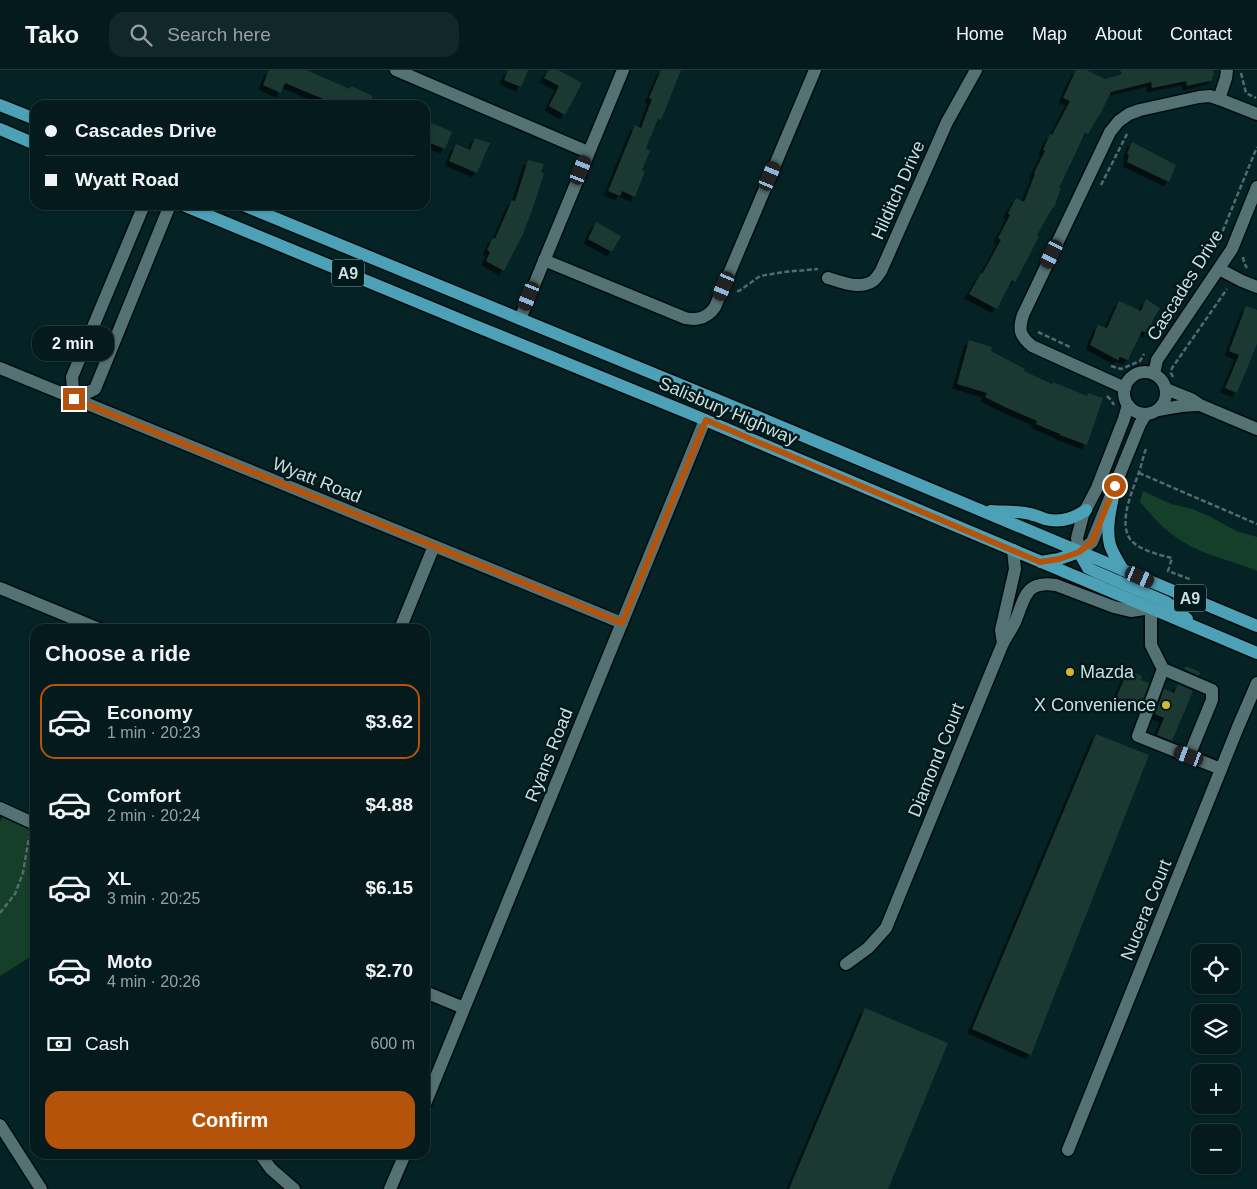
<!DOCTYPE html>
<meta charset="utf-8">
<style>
body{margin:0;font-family:Arial,sans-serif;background:#122729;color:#f1f3f6;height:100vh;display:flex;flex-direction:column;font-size:19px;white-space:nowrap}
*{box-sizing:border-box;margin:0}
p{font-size:16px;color:#97a1a3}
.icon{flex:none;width:28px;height:28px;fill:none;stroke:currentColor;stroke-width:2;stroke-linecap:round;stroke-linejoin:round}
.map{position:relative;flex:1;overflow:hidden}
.side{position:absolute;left:30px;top:554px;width:400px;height:535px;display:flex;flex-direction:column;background:#041a1c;border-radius:15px;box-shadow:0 1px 4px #0004,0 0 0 1px #25383b}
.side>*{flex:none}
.hud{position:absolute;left:30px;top:30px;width:400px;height:110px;border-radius:15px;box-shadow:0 1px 4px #0004,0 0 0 1px #25383b;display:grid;align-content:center;height:110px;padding:0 15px;background:#041a1c}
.buttons{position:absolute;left:1191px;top:874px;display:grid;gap:10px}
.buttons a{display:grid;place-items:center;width:50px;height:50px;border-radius:10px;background:#041a1c;box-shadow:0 1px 4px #0004,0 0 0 1px #25383b;font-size:25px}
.end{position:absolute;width:22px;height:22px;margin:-11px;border:6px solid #b45309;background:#fff;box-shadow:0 0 0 2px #fff}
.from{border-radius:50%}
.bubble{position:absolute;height:35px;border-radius:15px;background:#041a1c;box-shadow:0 1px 4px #0004,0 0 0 1px #25383b;font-size:16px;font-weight:700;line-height:35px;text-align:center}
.car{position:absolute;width:15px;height:30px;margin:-15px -8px;border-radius:6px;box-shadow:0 0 4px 1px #0007;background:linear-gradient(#222 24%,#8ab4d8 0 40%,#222 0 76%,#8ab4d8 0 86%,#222 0)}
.hud b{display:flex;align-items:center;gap:18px;height:48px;font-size:19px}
.hud b+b{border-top:1px solid #25383b}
.hud i{width:12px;height:12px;background:#f1f3f6}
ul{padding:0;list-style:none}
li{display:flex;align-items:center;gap:15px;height:75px;margin:0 10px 8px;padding:0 5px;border:2px solid transparent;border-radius:15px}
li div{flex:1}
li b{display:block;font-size:19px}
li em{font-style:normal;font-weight:700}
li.selected{border-color:#b45309}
li>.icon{width:45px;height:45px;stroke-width:1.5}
h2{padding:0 15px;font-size:22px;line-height:60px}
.pay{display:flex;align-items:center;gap:12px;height:55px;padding:0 15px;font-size:19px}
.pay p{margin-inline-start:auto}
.primary-button{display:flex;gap:10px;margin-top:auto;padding:10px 15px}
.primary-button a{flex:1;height:58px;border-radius:15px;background:#b45309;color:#fff;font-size:20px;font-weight:700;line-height:58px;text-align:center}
header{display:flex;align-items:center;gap:30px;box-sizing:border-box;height:70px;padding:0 25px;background:#041a1c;border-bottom:1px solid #25383b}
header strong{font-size:24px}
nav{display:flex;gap:28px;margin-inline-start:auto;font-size:18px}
.search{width:350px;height:45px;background:#122729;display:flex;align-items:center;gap:12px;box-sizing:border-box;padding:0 18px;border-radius:15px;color:#97a1a3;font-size:19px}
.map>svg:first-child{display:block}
.green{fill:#163f29}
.building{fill:#1c3732;filter:url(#shadow)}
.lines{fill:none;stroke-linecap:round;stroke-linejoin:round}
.minor-casing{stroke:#000b0d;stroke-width:15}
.major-casing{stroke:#000b0d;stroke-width:15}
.path{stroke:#526b6c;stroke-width:2.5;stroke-dasharray:5 2.5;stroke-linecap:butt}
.minor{stroke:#547273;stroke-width:12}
.major{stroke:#4ca1b7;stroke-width:12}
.route{stroke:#b45309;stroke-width:6}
.poi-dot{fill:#d6b534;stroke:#00191b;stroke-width:2}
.labels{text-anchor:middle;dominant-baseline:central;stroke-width:5;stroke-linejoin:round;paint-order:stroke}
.shield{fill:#00191b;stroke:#90a2a4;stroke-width:1}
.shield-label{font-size:16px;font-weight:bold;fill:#cdddde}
.street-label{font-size:18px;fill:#cdddde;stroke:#00191b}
.poi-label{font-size:18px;fill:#cdddde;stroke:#00191b;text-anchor:start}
</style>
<header>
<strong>Tako</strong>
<div class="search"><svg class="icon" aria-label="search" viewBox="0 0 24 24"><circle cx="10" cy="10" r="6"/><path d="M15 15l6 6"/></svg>Search here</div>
<nav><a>Home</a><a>Map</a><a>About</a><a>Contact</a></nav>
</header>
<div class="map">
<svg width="1257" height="1119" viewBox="0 0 1257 1119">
<defs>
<filter id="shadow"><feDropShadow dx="-4.5" dy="4.5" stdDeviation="0" flood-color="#0009"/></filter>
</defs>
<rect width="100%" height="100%" fill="#052325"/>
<g class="green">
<path d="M1143,421L1171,434L1192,439L1209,446L1236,461L1257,467V501C1233,491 1206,486 1183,472C1166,462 1153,447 1140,432Z"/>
<path d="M5,740L35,754V884L0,906V752Z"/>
</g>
<g class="building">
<path d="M269,0H306L350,19L351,16L373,26L369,35H338L285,13L281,23L263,15Z"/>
<path d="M508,0H528L521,17L504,10Z"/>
<path d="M549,0H558L582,13L565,45L549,36L559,16L544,8Z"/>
<path d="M661,0H681L661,50L658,49L646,78L650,81L642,100L645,101L635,127L622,121L620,126L608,121L635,55L641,58L652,29L649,28Z"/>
<path d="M1076,0H1086L1105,9L1122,4L1120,0H1213L1214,5L1212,6L1213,10L1187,16L1186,11L1152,18L1151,12L1111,22L1100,45H1099L1088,64L1085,63L1059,118H1061L1054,138L1053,137L1037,165L1039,166L1027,190L1015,212L1012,210L997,239L969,224L981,203L982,204L1001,170L998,168L1010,145L1008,143L1016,128L1024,132L1035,104L1034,103L1045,81L1043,80L1050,64L1052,65L1070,31L1063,28Z"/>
<path d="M425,50L452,62L445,79L425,71Z"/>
<path d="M475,68L490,73L477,103L449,91L456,74L470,80Z"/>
<path d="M1132,72L1176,95L1169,112L1127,92L1129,86L1127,84Z"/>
<path d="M528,90L544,94L541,102L544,103L533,138L523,164L504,201L486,191L490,182L487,180L493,168L495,169L512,130L515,131Z"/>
<path d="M596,152L621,166L612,182L588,169Z"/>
<path d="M1146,229L1160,238L1154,248L1148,263L1142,261L1128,290L1120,287L1118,290L1090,275L1098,255L1107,258L1119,231L1141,241Z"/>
<path d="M1246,236L1257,240V274L1237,323L1225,318L1239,285L1229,281Z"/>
<path d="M969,270L992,277L991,281L1025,299L1024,301L1052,314L1053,312L1087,326L1088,323L1103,328L1087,375L1060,365V364L1036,354L1037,351L1005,337L985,327L987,323L957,314Z"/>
<path d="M1186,596L1200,602L1199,606L1184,599Z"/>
<path d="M1128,600L1142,606L1141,610L1149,613L1140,638L1116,628Z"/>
<path d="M1178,614L1193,621L1172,671L1157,665L1164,648L1155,644L1164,619L1174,623Z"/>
<path d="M1096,664L1149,685L1031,985L972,959Z"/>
<path d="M865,938L948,973L888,1119H789Z"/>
</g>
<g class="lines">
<defs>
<g id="minor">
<path d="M396,0L588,82"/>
<path d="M1219,29L1226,8L1227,0"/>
<path d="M144,135L72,307L74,329L95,319L170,135"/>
<path d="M544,190L685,248C698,251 707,248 715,237L815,0"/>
<path d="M1219,199L1242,211L1257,217"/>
<path d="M828,208C842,212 859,220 873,211C876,209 879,204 881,201L947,52L976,0"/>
<path d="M520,249L623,0"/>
<path d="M0,298L622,553"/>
<circle cx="1145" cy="323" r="21"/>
<path d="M1154,304L1157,290L1232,179L1257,117"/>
<path d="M1125,318L1032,276C1020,266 1018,260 1023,245L1110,62L1119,51L1129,44L1140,40L1199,27L1210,26L1219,29L1257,44"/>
<path d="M1166,319L1191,329L1200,335L1257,359"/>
<path d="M1128,335L1124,349L1097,418L1083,445L1077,468L1079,482L1092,472L1140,354L1146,344"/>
<path d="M1158,340L1181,336L1197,335"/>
<path d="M0,518L99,559"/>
<path d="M400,559L434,476"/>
<path d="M1003,573C1007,566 1011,560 1015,552C1025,529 1024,510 1056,515L1114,537L1131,541L1151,538V575L1163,599L1212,620V630L1189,686"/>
<path d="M1163,599L1138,666L1221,699"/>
<path d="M0,738L35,754"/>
<path d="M846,894L868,878L886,858L1003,573L1001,560L1015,499L1013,480"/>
<path d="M425,922L464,938"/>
<path d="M425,1034L705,350"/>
<path d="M0,1055L41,1119"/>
<path d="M1068,1080L1238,657L1257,613"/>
<path d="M260,1084L271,1099L294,1119"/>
<path d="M390,1119L405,1084"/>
</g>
<g id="major">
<path d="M0,35L35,49"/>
<path d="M0,59L35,74"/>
<path d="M183,135L473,255L691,344L1257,583"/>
<path d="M243,135L715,329L1257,556"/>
<path d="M1115,416C1112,435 1105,456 1110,475C1113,484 1118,492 1123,500"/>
<path d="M991,441C1004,442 1018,441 1030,444C1035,445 1040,447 1045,449C1060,453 1073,449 1086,440"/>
<path d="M1079,482L1088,498L1096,502L1166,532L1187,549"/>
<path d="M1041,492L1059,489L1079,482"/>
</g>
</defs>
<use href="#minor" class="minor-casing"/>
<use href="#major" class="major-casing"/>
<g class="path">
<path d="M1241,3L1246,23L1256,28"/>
<path d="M1101,115L1127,64"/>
<path d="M1217,175L1257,77"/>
<path d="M1243,187L1244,193L1247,198"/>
<path d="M737,221H739L760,206L784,202L818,199"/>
<path d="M1038,262L1070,277"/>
<path d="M1111,296L1121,299L1140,291L1144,284"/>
<path d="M1173,307L1171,303L1172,298L1227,219"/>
<path d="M1107,326L1111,330L1114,335"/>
<path d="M1146,379C1143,386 1142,394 1139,402C1133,420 1118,451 1130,469C1138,480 1160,485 1172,488L1168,501L1192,510"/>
<path d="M1139,403L1257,454"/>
<path d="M0,843L15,824L23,803L29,767"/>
</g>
<use href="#minor" class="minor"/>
<use href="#major" class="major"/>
</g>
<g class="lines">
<path class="route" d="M74,329L622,553L706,350L1040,492L1059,489L1068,486L1079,482L1092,472L1115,416"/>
</g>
<g class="poi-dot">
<circle cx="1070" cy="602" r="5"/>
<circle cx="1166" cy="635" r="5"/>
</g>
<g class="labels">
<g class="shield">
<rect x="332" y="189.5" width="32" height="27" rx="4"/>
<rect x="1174" y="514.5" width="32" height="27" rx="4"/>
</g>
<g class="shield-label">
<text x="348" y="203">A9</text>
<text x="1190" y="528">A9</text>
</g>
<g class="street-label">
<text transform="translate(898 120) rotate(-66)">Hilditch Drive</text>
<text transform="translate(1185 215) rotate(-58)">Cascades Drive</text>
<text transform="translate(728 341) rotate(23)">Salisbury Highway</text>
<text transform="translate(317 410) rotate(22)">Wyatt Road</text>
<text transform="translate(549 685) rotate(-68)">Ryans Road</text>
<text transform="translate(936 690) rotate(-68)">Diamond Court</text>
<text transform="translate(1146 840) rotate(-68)">Nucera Court</text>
</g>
<g class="poi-label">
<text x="1080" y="602">Mazda</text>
<text x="1156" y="635" text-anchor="end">X Convenience</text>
</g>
</g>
</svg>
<div class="buttons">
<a><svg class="icon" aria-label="locate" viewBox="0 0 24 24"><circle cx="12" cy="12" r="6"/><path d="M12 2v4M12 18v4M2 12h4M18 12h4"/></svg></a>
<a><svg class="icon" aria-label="layers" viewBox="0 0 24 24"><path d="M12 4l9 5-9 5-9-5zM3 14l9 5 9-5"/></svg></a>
<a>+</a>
<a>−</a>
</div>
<i class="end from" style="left:1115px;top:416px"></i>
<i class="end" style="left:74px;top:329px"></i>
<div class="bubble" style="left:32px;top:256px;width:82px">2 min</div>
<i class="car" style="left:581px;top:100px;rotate:22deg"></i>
<i class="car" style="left:770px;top:106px;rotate:23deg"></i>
<i class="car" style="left:1052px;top:184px;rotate:206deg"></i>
<i class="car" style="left:724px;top:216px;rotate:203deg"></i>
<i class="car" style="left:529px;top:226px;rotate:202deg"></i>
<i class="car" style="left:1140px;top:507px;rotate:113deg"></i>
<i class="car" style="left:1189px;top:686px;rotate:291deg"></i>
<div class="hud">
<b><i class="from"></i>Cascades Drive</b>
<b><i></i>Wyatt Road</b>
</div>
<section class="side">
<h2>Choose a ride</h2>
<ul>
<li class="selected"><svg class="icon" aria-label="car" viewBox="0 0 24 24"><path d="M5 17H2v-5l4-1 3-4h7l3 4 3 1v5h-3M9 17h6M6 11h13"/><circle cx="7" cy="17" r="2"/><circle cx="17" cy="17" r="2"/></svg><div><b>Economy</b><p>1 min · 20:23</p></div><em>$3.62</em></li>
<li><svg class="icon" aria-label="car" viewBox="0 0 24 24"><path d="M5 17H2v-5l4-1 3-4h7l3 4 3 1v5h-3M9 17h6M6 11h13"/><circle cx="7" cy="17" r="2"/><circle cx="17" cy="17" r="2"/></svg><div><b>Comfort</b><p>2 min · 20:24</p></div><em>$4.88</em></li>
<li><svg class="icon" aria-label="car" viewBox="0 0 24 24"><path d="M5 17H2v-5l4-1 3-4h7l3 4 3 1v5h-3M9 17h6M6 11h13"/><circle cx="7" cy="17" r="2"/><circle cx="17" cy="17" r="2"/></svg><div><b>XL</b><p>3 min · 20:25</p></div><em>$6.15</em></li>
<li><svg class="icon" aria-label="car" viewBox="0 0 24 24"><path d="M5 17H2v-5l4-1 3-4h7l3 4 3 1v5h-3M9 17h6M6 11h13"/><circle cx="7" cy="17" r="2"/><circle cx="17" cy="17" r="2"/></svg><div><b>Moto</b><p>4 min · 20:26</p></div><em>$2.70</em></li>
</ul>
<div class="pay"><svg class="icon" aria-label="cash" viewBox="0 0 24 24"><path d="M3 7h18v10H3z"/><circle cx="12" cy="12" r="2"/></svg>Cash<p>600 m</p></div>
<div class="primary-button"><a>Confirm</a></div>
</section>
</div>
